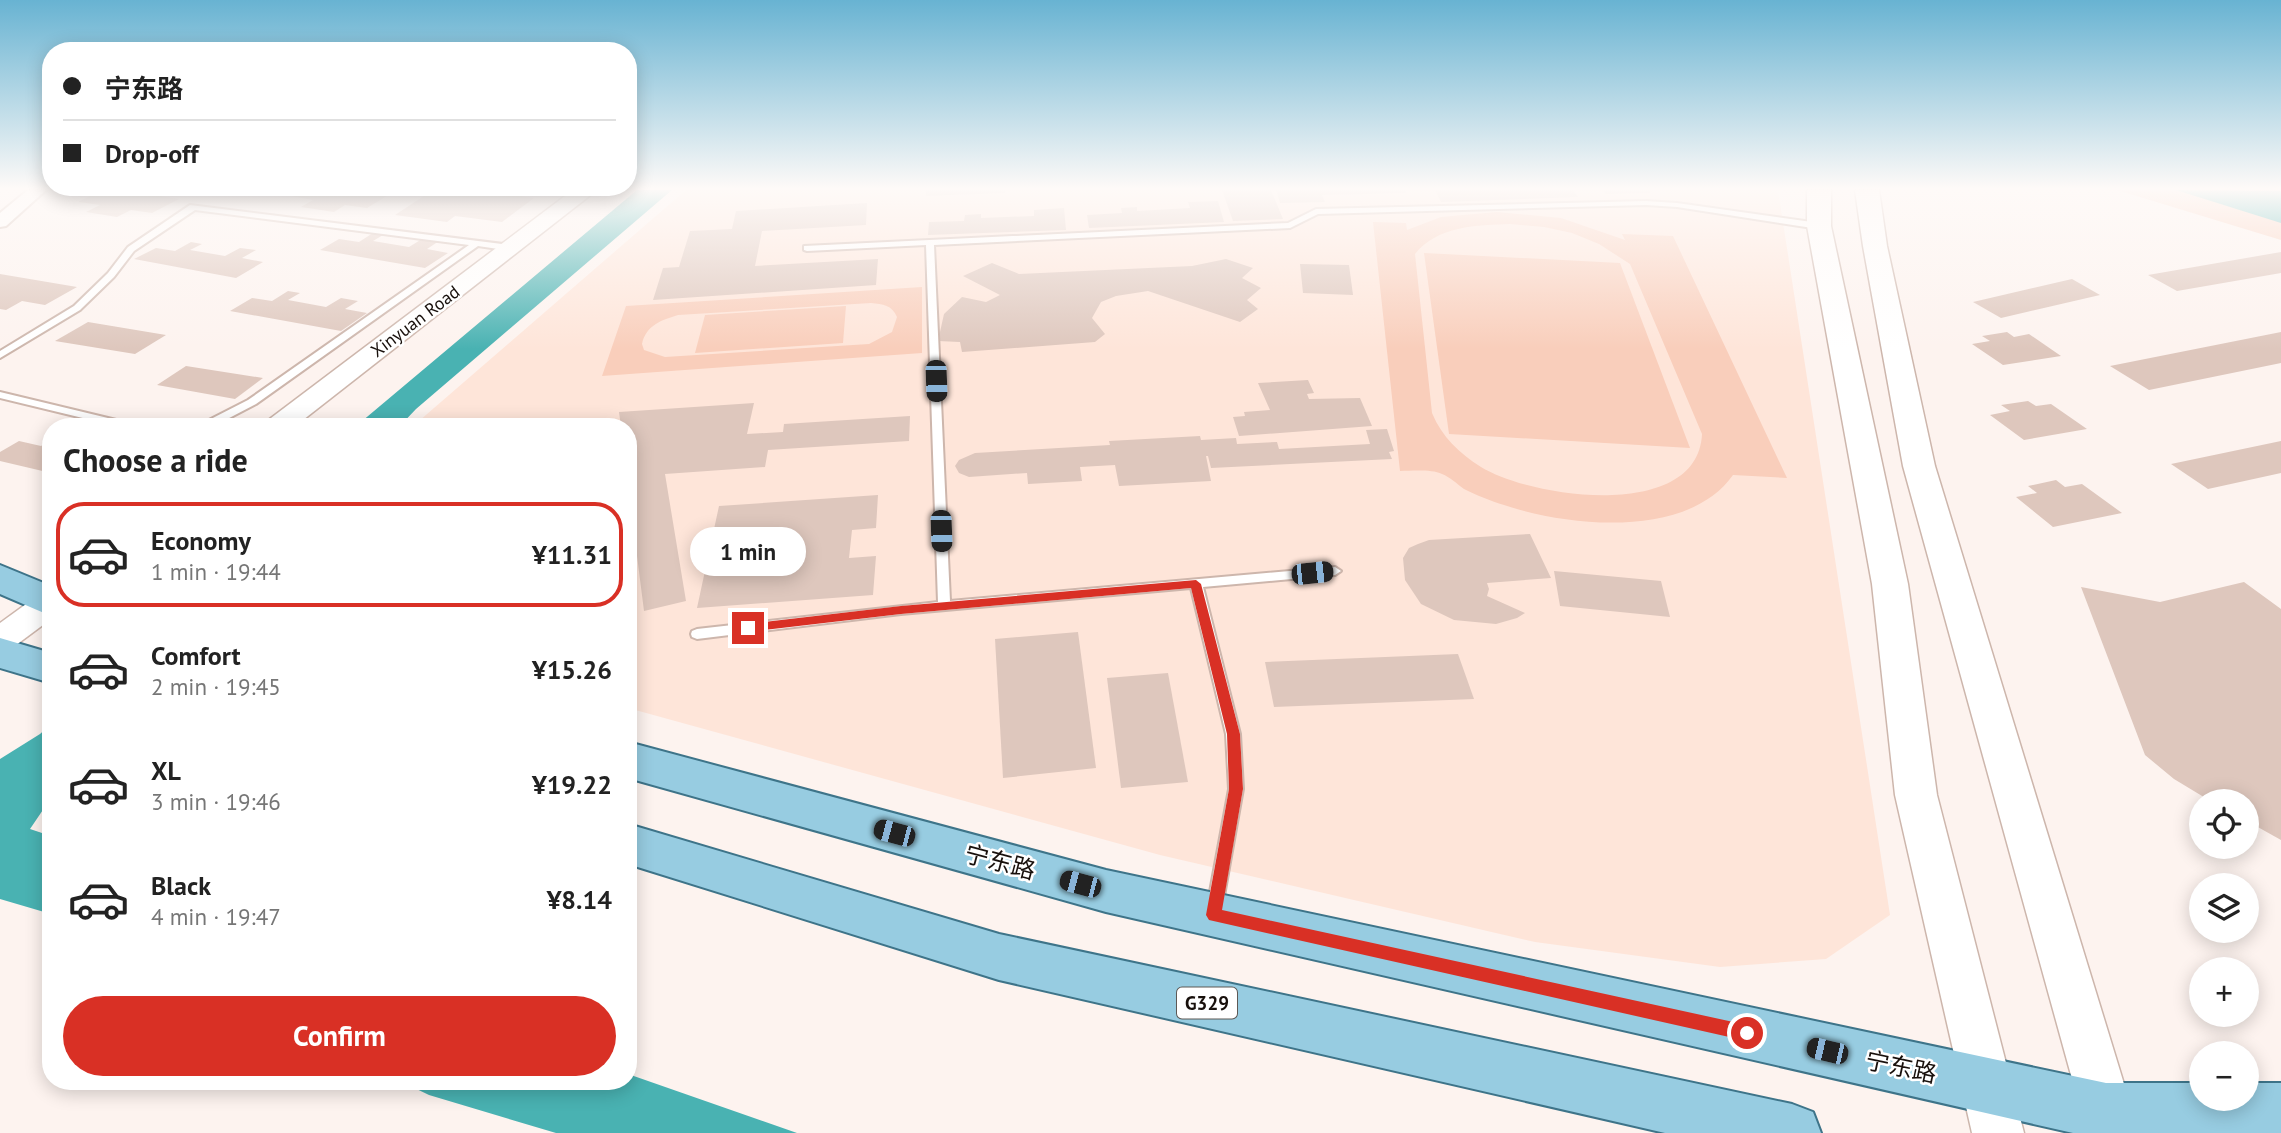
<!DOCTYPE html>
<meta charset="utf-8">
<style>
body{margin:0;font-family:"PT Sans","Noto Sans SC",sans-serif;background:#f2f2f2;color:#222;height:100vh;display:flex;flex-direction:column;font-size:26px;white-space:nowrap}
*{box-sizing:border-box;margin:0}
p{font-size:23px;color:#767676}
.icon{flex:none;width:38px;height:38px;fill:none;stroke:currentColor;stroke-width:2;stroke-linecap:round;stroke-linejoin:round}
.map{position:relative;flex:1;overflow:hidden}
.panel{position:absolute;left:42px;top:418px;width:595px;height:672px;display:flex;flex-direction:column;background:#fff;border-radius:28px;box-shadow:0 4px 18px #0003}
.panel>*{flex:none}
.guide{position:absolute;left:42px;top:42px;width:595px;height:154px;border-radius:28px;box-shadow:0 4px 18px #0003;display:grid;align-content:center;height:154px;padding:0 21px;background:#fff}
.controls{position:absolute;left:2189px;top:789px;display:grid;gap:14px}
.controls a{display:grid;place-items:center;width:70px;height:70px;border-radius:50%;background:#fff;box-shadow:0 4px 18px #0003;font-size:35px}
.end{position:absolute;width:32px;height:32px;margin:-16px;border:9px solid #d93025;background:#fff;box-shadow:0 0 0 4px #fff}
.from{border-radius:50%}
.bubble{position:absolute;height:49px;border-radius:24px;background:#fff;box-shadow:0 4px 18px #0003;font-size:23px;font-weight:800;line-height:49px;text-align:center}
.car{position:absolute;width:21px;height:42px;margin:-21px -10px;border-radius:9px;box-shadow:0 0 5px 2px #0007;background:linear-gradient(#222 24%,#8ab4d8 0 40%,#222 0 76%,#8ab4d8 0 86%,#222 0)}
.guide b{display:flex;align-items:center;gap:24px;height:66px;font-size:26px}
.guide b+b{border-top:2px solid #e0e0e0}
.guide i{width:18px;height:18px;background:#222}
ul{padding:0;list-style:none}
li{display:flex;align-items:center;gap:21px;height:105px;margin:0 14px 10px;padding:0 7px;border:4px solid transparent;border-radius:28px}
li div{flex:1}
li b{display:block;font-size:26px}
li em{font-style:normal;font-weight:800}
li.on{border-color:#d93025}
li>.icon{width:63px;height:63px;stroke-width:1.5}
h2{padding:0 21px;font-size:32px;line-height:84px}
.primary-button{display:flex;gap:14px;margin-top:auto;padding:14px 21px}
.primary-button a{flex:1;height:80px;border-radius:42px;background:#d93025;color:#fff;font-size:28px;font-weight:800;line-height:80px;text-align:center}
.map>svg:first-child{display:block}
.built{fill:#fee5d9}
.green{fill:#f9cebb;fill-rule:evenodd}
.water{fill:#49b2b2}
.building{fill:#dec7bd}
.lines{fill:none;stroke-linecap:round;stroke-linejoin:round}
.service-casing{stroke:#cdb6ac;stroke-width:4}
.minor-casing{stroke:#cdb6ac;stroke-width:4}
.tertiary-casing{stroke:#cdb6ac;stroke-width:3}
.secondary-casing{stroke:#cdb6ac;stroke-width:3}
.primary-casing{stroke:#3e7489;stroke-width:4}
.service{fill:#fff;fill-rule:evenodd}
.minor{fill:#fff;fill-rule:evenodd}
.tertiary{fill:#fff;fill-rule:evenodd}
.secondary{fill:#fff;fill-rule:evenodd}
.primary{fill:#97cce1;fill-rule:evenodd}
.route{fill:#d93025}
.labels{text-anchor:middle;dominant-baseline:central;stroke-width:5;stroke-linejoin:round;paint-order:stroke}
.far-street-label{font-size:18px;fill:#18100c;stroke:#fff}
.shield{fill:#fff;stroke:#5d5855;stroke-width:2}
.shield-label{font-size:19px;font-weight:bold;fill:#18100c}
.near-street-label{font-size:24px;fill:#18100c;stroke:#fff}
</style>
<div class="map">
<svg width="2281" height="1133" viewBox="0 0 2281 1133">
<rect width="100%" height="100%" fill="#fdf3ef"/>
<path class="built" d="M686,190H1778L1890,915L1826,959L1720,967L1535,942L1160,855L628,708V427H412Z"/>
<g class="green">
<path d="M2117,190H2281V240Z"/>
<path d="M1497,212L1561,218L1625,240L1622,234L1673,236L1787,478L1733,475C1688,539 1569,527 1504,505C1491,501 1476,495 1464,489C1457,484 1450,477 1442,474C1431,469 1412,471 1400,471L1373,222L1406,223L1407,230L1441,217ZM1510,224L1544,227L1572,233L1599,244L1630,264L1702,434C1698,522 1531,498 1481,467C1459,453 1442,437 1432,413L1415,254C1437,226 1477,225 1510,224Z"/>
<path d="M1424,253L1620,263L1690,448L1449,434Z"/>
<path d="M922,287V353L602,376L626,306ZM871,303C883,304 892,305 897,317L892,332L869,344L665,357L644,350L642,344C646,325 662,320 678,315Z"/>
<path d="M846,306L843,343L695,353L705,315Z"/>
</g>
<g class="water">
<path d="M637,190H672L416,409L399,427H355Z"/>
<path d="M2176,190L2281,191V223Z"/>
<path d="M51,724V798L30,829L51,836V914L0,899V759L40,734Z"/>
<path d="M628,1074L797,1133H556L429,1095L402,1082H628Z"/>
</g>
<g class="building">
<path d="M102,190H120L179,199L152,213L131,210L117,217L86,212L100,205L78,202Z"/>
<path d="M302,190H367L390,194L367,208L345,205L334,212L301,207L313,200L291,196Z"/>
<path d="M433,190H471L534,198L502,222L455,216L447,222L395,215Z"/>
<path d="M926,190H1005V193L926,196Z"/>
<path d="M1222,190H1271L1283,219L1233,221Z"/>
<path d="M1276,190H1406V193L1322,195L1325,202L1280,203Z"/>
<path d="M1435,190H1573L1578,197L1441,202Z"/>
<path d="M1603,190H1650V193L1606,194Z"/>
<path d="M1218,201L1224,222L1089,228L1087,215L1122,213L1121,208L1137,207V211L1190,208L1188,202Z"/>
<path d="M867,203L866,225L762,231L755,266L878,259L876,285L653,300L663,268L679,267L690,231L732,229L736,211Z"/>
<path d="M1064,208L1066,230L928,235L929,222L964,221L965,215L981,214V218L1034,216V210Z"/>
<path d="M373,233L383,235L373,241L409,247L422,239L439,241L427,249L448,253L425,268L320,250L339,239L359,242Z"/>
<path d="M191,242L202,244L190,250L225,256L240,248L256,250L242,258L263,262L236,278L134,259L156,248L175,251Z"/>
<path d="M2281,252V273L2177,291L2148,275Z"/>
<path d="M1226,259L1253,268L1242,278L1261,288L1247,300L1258,309L1240,322L1148,291L1116,296L1101,302L1092,318L1105,334L1095,342L962,352L960,342L938,341L944,314L962,297L986,302L1000,295L963,276L992,263L1019,274L1192,266Z"/>
<path d="M1300,264L1349,265L1353,295L1303,293Z"/>
<path d="M0,274L77,287L45,305L22,301L6,310L0,309Z"/>
<path d="M2072,279L2100,295L2001,318L1973,302Z"/>
<path d="M288,291L300,293L288,300L326,307L341,298L358,301L345,309L367,313L341,331L230,311L252,298L272,301Z"/>
<path d="M88,322L166,335L135,354L55,341Z"/>
<path d="M2007,332L2014,337L2029,334L2061,356L2003,365L1972,344L1990,341L1982,336Z"/>
<path d="M2281,332V363L2149,390L2110,366Z"/>
<path d="M186,366L263,378L235,399L157,385Z"/>
<path d="M1308,380L1314,393L1307,394L1309,399L1360,398L1372,426L1239,436L1233,417L1245,416L1244,412L1270,410L1258,383Z"/>
<path d="M2028,401L2036,406L2051,404L2087,429L2024,440L1990,415L2010,411L2001,405Z"/>
<path d="M754,403L747,434L783,432L784,424L910,416L909,441L768,450L765,467L665,474L686,601L644,611L628,485V427H621L619,412Z"/>
<path d="M1387,429L1394,451L1389,452L1392,459L1211,468L1208,456H1206L1211,481L1119,486L1115,465L1080,467L1082,481L1028,484L1027,473L969,477L959,473L955,466L959,460L975,453L1110,445L1109,441L1200,436L1201,440L1236,438L1237,444L1277,442L1279,449L1370,444L1366,430Z"/>
<path d="M51,440V473L0,461V452L19,441L41,446Z"/>
<path d="M2281,441V473L2208,489L2171,464Z"/>
<path d="M2056,480L2065,487L2082,484L2122,513L2053,527L2016,497L2037,493L2028,486Z"/>
<path d="M878,495L876,528L852,530L849,558L876,556L873,595L697,608L719,506Z"/>
<path d="M1530,534L1551,578L1487,583L1489,589L1487,596L1525,613L1517,618L1496,624L1454,620L1421,604L1405,580L1403,558L1409,548L1418,544L1429,540Z"/>
<path d="M1554,571L1661,581L1670,617L1560,606Z"/>
<path d="M2244,582L2281,609V840L2247,821V802H2212L2174,779L2145,755L2081,587L2160,602Z"/>
<path d="M1078,632L1096,768L1003,778L995,639Z"/>
<path d="M1458,654L1474,699L1274,707L1265,662Z"/>
<path d="M1168,673L1188,782L1121,788L1107,678Z"/>
</g>
<g class="lines">
<defs>
<g id="service">
<path d="M1646,201L1677,203L1819,223L1823,226L1819,229L1677,207L1646,205L1318,214L1290,228L934,245L950,601L1335,567L1341,571L1335,575L1203,587L1240,734L1243,789L1221,913L1215,915L1209,913L1207,908L1229,789L1226,734L1191,588L901,614L697,639L692,637L691,634L692,631L697,629L938,602L926,245L807,251L804,250V246L1288,223L1316,209Z"/>
<path d="M190,205L511,245L515,248L511,251L478,246L256,404L212,427H186L191,424L205,422L248,400L469,245L195,210L134,251L114,277L80,310L0,358V351L74,306L108,273L128,247Z"/>
<path d="M0,392L137,425L138,427H120L0,398Z"/>
</g>
<path id="minor" d="M28,190H46L6,226L0,227V213Z"/>
<g id="tertiary">
<path d="M573,190H597L294,427H263L267,421Z"/>
<path d="M51,591V619L12,648L0,652V623L40,594Z"/>
</g>
<g id="secondary">
<path d="M1807,190H1831V226L1908,584L1937,795L2024,1133H1972L1895,795L1872,584L1807,226Z"/>
<path d="M1855,190H1879L1887,246L1935,466L2139,1133H2087L1903,466L1863,246Z"/>
</g>
<g id="primary">
<path d="M0,565L51,586V616L0,594Z"/>
<path d="M0,638L51,653V683L0,668Z"/>
<path d="M628,742L1106,870L2106,1083H2202V1099H2247V1083H2281V1133H2073L1106,912L628,778Z"/>
<path d="M628,824L999,934L1792,1104L1813,1112L1821,1133H1665L999,980L628,864Z"/>
</g>
</defs>
<use href="#service" class="service-casing"/>
<use href="#minor" class="minor-casing"/>
<use href="#tertiary" class="tertiary-casing"/>
<use href="#secondary" class="secondary-casing"/>
<use href="#primary" class="primary-casing"/>
<use href="#service" class="service"/>
<use href="#minor" class="minor"/>
<use href="#tertiary" class="tertiary"/>
<use href="#secondary" class="secondary"/>
<use href="#primary" class="primary"/>
</g>
<linearGradient id="sky" x2="0" y2="1"><stop stop-color="#68b3d2"/><stop offset="0.54" stop-color="#fefaf8"/><stop offset="1" stop-color="#fefaf8" stop-opacity="0"/></linearGradient>
<rect width="2281" height="349" fill="url(#sky)"/>
<path class="route" d="M1196,580L1201,584L1240,734L1243,789L1222,910L1747,1025L1753,1028L1755,1033L1753,1038L1747,1041L1209,920L1206,915L1229,789L1227,734L1191,588L901,614L748,632L742,628L748,624L901,606Z"/>
<g class="labels">
<g class="far-street-label">
<text transform="translate(415 321) rotate(-37)">Xinyuan Road</text>
</g>
<rect class="shield" x="1177" y="987.5" width="60" height="31" rx="5"/>
<g class="shield-label">
<text x="1207" y="1003">G329</text>
</g>
<g class="near-street-label">
<text transform="translate(1000 862) rotate(15)">宁东路</text>
<text transform="translate(1901 1067) rotate(12)">宁东路</text>
</g>
</g>
</svg>
<div class="controls">
<a><svg class="icon" aria-label="locate" viewBox="0 0 24 24"><circle cx="12" cy="12" r="6"/><path d="M12 2v4M12 18v4M2 12h4M18 12h4"/></svg></a>
<a><svg class="icon" aria-label="layers" viewBox="0 0 24 24"><path d="M12 4l9 5-9 5-9-5zM3 14l9 5 9-5"/></svg></a>
<a>+</a>
<a>−</a>
</div>
<i class="end from" style="left:1747px;top:1033px"></i>
<i class="end" style="left:748px;top:628px"></i>
<div class="bubble" style="left:690px;top:527px;width:116px">1 min</div>
<i class="car" style="left:936px;top:381px;rotate:178deg"></i>
<i class="car" style="left:941px;top:531px;rotate:178deg"></i>
<i class="car" style="left:1312px;top:573px;rotate:84deg"></i>
<i class="car" style="left:894px;top:833px;rotate:285deg"></i>
<i class="car" style="left:1080px;top:884px;rotate:285deg"></i>
<i class="car" style="left:1827px;top:1051px;rotate:283deg"></i>
<div class="guide">
<b><i class="from"></i>宁东路</b>
<b><i></i>Drop-off</b>
</div>
<section class="panel">
<h2>Choose a ride</h2>
<ul>
<li class="on"><svg class="icon" aria-label="car" viewBox="0 0 24 24"><path d="M5 17H2v-5l4-1 3-4h7l3 4 3 1v5h-3M9 17h6M6 11h13"/><circle cx="7" cy="17" r="2"/><circle cx="17" cy="17" r="2"/></svg><div><b>Economy</b><p>1 min · 19:44</p></div><em>¥11.31</em></li>
<li><svg class="icon" aria-label="car" viewBox="0 0 24 24"><path d="M5 17H2v-5l4-1 3-4h7l3 4 3 1v5h-3M9 17h6M6 11h13"/><circle cx="7" cy="17" r="2"/><circle cx="17" cy="17" r="2"/></svg><div><b>Comfort</b><p>2 min · 19:45</p></div><em>¥15.26</em></li>
<li><svg class="icon" aria-label="car" viewBox="0 0 24 24"><path d="M5 17H2v-5l4-1 3-4h7l3 4 3 1v5h-3M9 17h6M6 11h13"/><circle cx="7" cy="17" r="2"/><circle cx="17" cy="17" r="2"/></svg><div><b>XL</b><p>3 min · 19:46</p></div><em>¥19.22</em></li>
<li><svg class="icon" aria-label="car" viewBox="0 0 24 24"><path d="M5 17H2v-5l4-1 3-4h7l3 4 3 1v5h-3M9 17h6M6 11h13"/><circle cx="7" cy="17" r="2"/><circle cx="17" cy="17" r="2"/></svg><div><b>Black</b><p>4 min · 19:47</p></div><em>¥8.14</em></li>
</ul>
<div class="primary-button"><a>Confirm</a></div>
</section>
</div>
